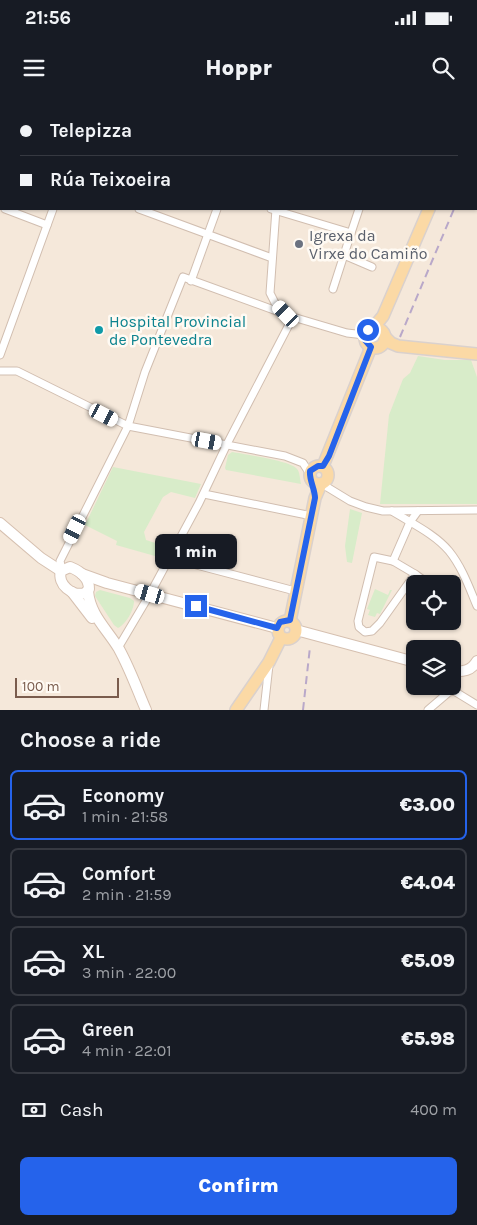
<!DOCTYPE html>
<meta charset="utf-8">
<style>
body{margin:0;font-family:Karla,sans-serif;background:#20242c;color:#f1f3f6;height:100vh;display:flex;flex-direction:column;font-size:19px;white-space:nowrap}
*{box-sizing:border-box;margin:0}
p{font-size:16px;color:#9ea1a6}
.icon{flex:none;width:28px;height:28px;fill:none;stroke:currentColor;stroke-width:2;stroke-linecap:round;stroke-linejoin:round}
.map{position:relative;height:610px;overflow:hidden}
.details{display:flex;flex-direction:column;background:#171b24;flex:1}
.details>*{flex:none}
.hud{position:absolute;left:0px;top:0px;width:478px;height:110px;box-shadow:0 1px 4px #0004;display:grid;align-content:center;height:110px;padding:0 20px;background:#171b24}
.tools{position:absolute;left:406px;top:475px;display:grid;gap:10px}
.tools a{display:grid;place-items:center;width:55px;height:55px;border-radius:8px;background:#171b24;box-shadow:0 1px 4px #0004;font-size:25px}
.scale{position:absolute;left:15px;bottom:12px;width:104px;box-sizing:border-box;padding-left:5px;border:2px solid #7a5c4d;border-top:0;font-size:14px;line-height:18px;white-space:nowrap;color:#7a5c4d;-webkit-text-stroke:4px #fffaf3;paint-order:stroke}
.end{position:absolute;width:22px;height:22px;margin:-11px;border:6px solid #2563eb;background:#fff;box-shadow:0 0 0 2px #fff}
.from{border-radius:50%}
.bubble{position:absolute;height:35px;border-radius:8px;background:#171b24;box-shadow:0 1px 4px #0004;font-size:16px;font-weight:800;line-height:35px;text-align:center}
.car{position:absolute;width:15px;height:30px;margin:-15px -8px;border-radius:6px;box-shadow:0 0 4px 1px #0007;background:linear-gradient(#fff 24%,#345 0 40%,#fff 0 76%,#345 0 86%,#fff 0)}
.hud b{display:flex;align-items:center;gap:18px;height:48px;font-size:19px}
.hud b+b{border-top:1px solid #363941}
.hud i{width:12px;height:12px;background:#f1f3f6}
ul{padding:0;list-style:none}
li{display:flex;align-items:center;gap:15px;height:70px;margin:0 10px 8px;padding:0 10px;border:2px solid #363941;border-radius:8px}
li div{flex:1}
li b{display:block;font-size:19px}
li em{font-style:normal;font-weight:800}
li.on{border-color:#2563eb}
li>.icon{width:45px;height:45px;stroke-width:1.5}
h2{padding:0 20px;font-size:22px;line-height:60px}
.pay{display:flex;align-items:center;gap:12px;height:55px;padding:0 20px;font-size:19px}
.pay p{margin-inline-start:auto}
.cta{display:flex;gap:10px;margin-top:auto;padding:10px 20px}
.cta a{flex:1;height:58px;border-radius:8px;background:#2563eb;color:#fff;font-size:20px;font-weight:800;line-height:58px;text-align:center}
.status{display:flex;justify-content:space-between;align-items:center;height:35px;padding:0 25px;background:#171b24;direction:ltr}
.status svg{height:14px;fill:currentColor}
header{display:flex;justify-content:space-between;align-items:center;height:65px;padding:0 20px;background:#171b24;font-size:22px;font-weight:800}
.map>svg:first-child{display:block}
.residential{fill:#f5e8da;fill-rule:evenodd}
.green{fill:#d8ecc9}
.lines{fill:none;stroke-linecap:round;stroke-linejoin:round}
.minor-casing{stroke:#d1beb0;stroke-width:9}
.secondary-casing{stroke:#d6c0b0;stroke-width:12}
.primary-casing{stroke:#dad1cd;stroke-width:14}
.minor{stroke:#fff;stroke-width:7}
.secondary{stroke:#fff;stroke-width:10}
.primary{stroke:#fbd9a5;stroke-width:11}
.rail{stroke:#b9a8c9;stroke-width:2;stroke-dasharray:8 5;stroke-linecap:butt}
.route{stroke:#2563eb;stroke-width:6}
.worship-dot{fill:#6b7280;stroke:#fffaf3;stroke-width:2}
.culture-dot{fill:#0f9aa8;stroke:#fffaf3;stroke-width:2}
.labels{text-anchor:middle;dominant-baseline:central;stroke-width:5;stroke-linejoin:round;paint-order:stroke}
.worship-label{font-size:16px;fill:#5b616d;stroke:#fffaf3;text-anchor:start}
.culture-label{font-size:16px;fill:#0d838f;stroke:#fffaf3;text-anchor:start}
</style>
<div class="status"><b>21:56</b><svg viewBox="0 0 49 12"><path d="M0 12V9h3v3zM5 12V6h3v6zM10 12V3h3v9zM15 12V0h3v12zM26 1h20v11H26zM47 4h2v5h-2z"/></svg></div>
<header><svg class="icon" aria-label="menu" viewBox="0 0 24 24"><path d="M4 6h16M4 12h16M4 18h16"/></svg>Hoppr<svg class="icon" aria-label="search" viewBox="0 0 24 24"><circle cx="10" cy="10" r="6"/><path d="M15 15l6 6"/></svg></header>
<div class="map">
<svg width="477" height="610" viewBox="0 0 477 610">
<rect width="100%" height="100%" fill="#fdf6ec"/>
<path class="residential" d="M0,0H477V610H0ZM1,1H476V109H1ZM415,484H452V521H415ZM415,549H452V586H415Z"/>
<g class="green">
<path d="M418,256L445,260H471L477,277V404H380L389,315L403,279L410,273Z"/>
<path d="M232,352C243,354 292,361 297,369C300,372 300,380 301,384L226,370L225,368L228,355Z"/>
<path d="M113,367L201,384L195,398L171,392L163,397L144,432L146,440L168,447L162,458L116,445L117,441L85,425Z"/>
<path d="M350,409L362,413L352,463L347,462L345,446Z"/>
<path d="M375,489L388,495L390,490H392L380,514L377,513L375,517L368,515L370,510L367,509Z"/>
<path d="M100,490L130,498L134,501C134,510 126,524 118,528L114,525L95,496L96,492Z"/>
</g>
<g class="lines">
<defs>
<g id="minor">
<path d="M76,0L78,1"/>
<path d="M133,0L135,1"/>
<path d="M272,0V1"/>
<path d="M200,1L201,0"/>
<path d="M5,109L47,125"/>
<path d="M139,109L272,158"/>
<path d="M271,109L351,133L359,109"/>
<path d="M276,109L270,193L275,203L283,211"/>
<path d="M344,155L372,167"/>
<path d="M191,181L217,109"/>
<path d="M333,189L351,133"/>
<path d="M0,255L53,109"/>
<path d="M0,271H17L128,326L285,356L303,363L310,374"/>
<path d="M322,384L350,401L366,407L383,411L477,410"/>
<path d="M204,394L312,416"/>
<path d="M392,411C411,423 435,434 449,451C462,467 469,487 477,506"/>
<path d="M374,457L393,461L415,474L380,523L372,531L365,532L359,527L358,521Z"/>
<path d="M170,458L295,491"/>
<path d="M393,461L410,422L418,411"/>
<path d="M62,470L60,461L128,326L145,272L183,177L293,217L347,233L365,235"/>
<path d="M415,474L429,484"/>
<path d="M118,548L150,494L199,403L227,344L293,217"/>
<path d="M264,610L269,565"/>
<path d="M428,610L449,592L454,591L477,605"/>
</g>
<g id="secondary">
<path d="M0,423L41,458L61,471"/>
<path d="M70,467C80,471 89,477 89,489L85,493C72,497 57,484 61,471Z"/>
<path d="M82,474L107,483L277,528"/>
<path d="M88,491C90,515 107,529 119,549C130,569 137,589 146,610"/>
<path d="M72,492L92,518"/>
<path d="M296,530L415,562"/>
<path d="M452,571C463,572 471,571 477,561"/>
</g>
<g id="primary">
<path d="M467,0V1"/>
<path d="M374,227L383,216L429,109"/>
<circle cx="375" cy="238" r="10"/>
<path d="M385,237L391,243L398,246L477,254"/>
<circle cx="319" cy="375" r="9"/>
<path d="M323,366L371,247"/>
<circle cx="287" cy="530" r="9"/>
<path d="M290,521L315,398L321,384"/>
<path d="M236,610L269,562L281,538"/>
</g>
</defs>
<use href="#minor" class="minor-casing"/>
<use href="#secondary" class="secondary-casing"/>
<use href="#primary" class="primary-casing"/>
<use href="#minor" class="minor"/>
<use href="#secondary" class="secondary"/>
<use href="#primary" class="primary"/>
<g class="rail">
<path d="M476,46L477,45"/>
<path d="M476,57L477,55"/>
<path d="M400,237L454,109"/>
<path d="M303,610L310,547"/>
</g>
</g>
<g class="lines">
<path class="route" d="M196,506L277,528L280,522L290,520L315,398C315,389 309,380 310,371L318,366H323L329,356L371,247L364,239L368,230"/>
</g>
<circle class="worship-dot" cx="299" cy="144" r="5"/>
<circle class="culture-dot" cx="99" cy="230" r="5"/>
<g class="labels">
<g class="worship-label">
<text x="309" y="135">Igrexa da<tspan x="309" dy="18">Virxe do Camiño</tspan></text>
</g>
<g class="culture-label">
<text x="109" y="221">Hospital Provincial<tspan x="109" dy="18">de Pontevedra</tspan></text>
</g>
</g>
</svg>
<div class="tools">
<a><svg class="icon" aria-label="locate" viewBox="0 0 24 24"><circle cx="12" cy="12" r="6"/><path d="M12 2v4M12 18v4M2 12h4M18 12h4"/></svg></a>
<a><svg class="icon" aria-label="layers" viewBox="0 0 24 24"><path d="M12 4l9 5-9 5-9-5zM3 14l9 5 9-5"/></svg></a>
</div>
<div class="scale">100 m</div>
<i class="end from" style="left:368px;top:230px"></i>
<i class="end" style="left:196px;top:506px"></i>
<div class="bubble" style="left:155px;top:434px;width:82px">1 min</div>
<i class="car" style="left:286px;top:214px;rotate:316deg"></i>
<i class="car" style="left:104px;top:315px;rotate:117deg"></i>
<i class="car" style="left:207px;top:341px;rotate:100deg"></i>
<i class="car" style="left:75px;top:429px;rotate:206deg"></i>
<i class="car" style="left:150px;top:494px;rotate:286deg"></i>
<div class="hud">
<b><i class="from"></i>Telepizza</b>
<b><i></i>Rúa Teixoeira</b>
</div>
</div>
<section class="details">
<h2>Choose a ride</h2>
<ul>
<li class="on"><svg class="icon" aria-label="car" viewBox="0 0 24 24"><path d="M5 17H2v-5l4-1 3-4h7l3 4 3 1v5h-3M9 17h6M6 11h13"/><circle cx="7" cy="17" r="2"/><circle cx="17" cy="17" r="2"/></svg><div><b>Economy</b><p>1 min · 21:58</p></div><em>€3.00</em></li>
<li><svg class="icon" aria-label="car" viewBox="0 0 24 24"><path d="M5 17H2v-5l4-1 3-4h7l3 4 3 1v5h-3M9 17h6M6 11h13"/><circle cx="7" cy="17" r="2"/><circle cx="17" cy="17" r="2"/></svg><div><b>Comfort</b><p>2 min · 21:59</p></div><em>€4.04</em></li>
<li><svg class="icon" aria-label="car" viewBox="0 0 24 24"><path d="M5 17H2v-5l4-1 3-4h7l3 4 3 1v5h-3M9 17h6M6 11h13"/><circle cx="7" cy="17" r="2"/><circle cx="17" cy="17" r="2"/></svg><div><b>XL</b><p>3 min · 22:00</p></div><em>€5.09</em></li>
<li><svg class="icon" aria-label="car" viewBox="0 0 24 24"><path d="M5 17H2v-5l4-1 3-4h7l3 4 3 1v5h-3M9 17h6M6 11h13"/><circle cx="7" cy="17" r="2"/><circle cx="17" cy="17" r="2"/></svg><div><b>Green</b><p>4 min · 22:01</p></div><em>€5.98</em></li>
</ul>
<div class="pay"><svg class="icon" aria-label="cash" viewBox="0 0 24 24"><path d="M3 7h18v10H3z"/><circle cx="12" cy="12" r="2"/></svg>Cash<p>400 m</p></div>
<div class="cta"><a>Confirm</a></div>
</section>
